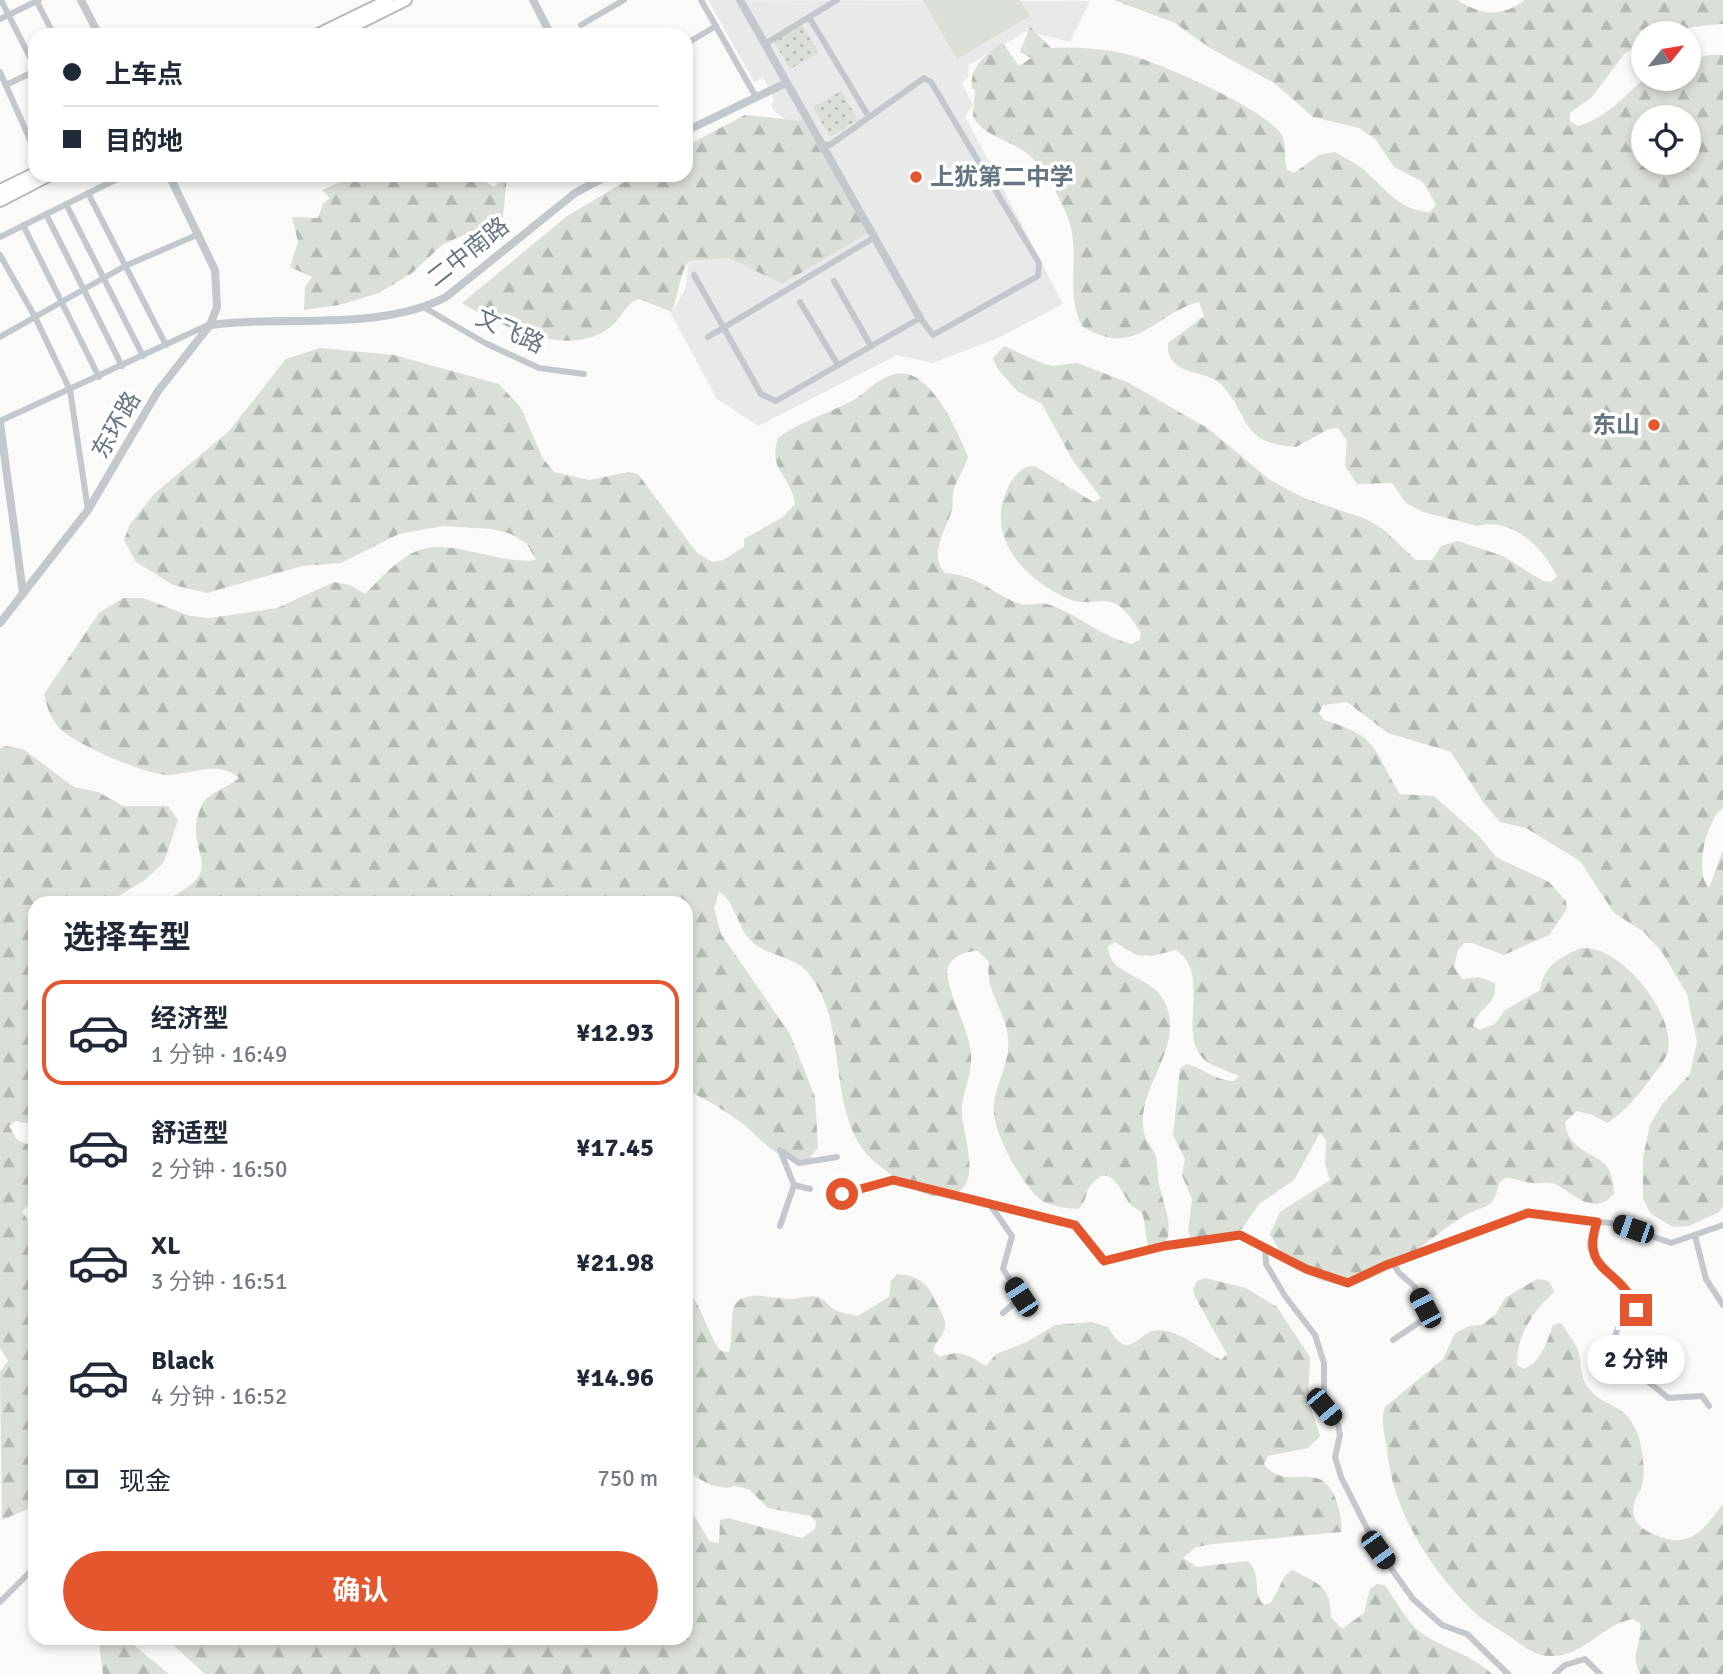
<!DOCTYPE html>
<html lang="zh">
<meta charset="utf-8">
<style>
body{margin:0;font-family:Signika,"Noto Sans SC",sans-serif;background:#f6f6f7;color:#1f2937;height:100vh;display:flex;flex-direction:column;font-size:26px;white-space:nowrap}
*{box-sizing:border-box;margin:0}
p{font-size:23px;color:#747a83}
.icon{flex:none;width:38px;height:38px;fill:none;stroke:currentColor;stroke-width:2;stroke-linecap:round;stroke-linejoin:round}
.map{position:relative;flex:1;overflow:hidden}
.panel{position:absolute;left:28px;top:896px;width:665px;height:749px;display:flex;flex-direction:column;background:#fff;border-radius:21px;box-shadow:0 4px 10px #0003}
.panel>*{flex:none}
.hud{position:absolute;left:28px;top:28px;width:665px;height:154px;border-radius:21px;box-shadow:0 4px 10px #0003;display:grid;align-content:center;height:154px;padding:0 35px;background:#fff}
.needle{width:46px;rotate:60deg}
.fabs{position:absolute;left:1631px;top:21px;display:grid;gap:14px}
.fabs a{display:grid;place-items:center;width:70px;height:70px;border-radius:50%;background:#fff;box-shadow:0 4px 10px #0003;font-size:35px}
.end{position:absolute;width:32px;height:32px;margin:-16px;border:9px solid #e4572e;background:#fff;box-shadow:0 0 0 4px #fff}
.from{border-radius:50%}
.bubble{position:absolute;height:49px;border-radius:24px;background:#fff;box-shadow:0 4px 10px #0003;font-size:23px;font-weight:700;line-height:49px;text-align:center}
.car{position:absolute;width:21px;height:42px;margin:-21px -10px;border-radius:9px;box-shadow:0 0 5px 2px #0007;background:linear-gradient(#222 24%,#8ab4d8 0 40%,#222 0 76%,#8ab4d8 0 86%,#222 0)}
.hud b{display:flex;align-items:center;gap:24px;height:66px;font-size:26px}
.hud b+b{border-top:2px solid #e0e1e3}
.hud i{width:18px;height:18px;background:#1f2937}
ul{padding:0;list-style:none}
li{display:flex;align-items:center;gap:21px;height:105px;margin:0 14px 10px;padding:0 21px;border:4px solid transparent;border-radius:21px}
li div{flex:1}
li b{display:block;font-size:26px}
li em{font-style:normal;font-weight:700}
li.on{border-color:#e4572e}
li>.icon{width:63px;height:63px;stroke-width:1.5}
h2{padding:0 35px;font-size:32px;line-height:84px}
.pay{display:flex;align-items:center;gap:18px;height:77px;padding:0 35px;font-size:26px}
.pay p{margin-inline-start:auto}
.primary-button{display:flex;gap:14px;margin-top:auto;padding:14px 35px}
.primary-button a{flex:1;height:80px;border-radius:42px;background:#e4572e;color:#fff;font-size:28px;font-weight:700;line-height:80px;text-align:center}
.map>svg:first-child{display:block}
.built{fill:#e8e9e9}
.grass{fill:#dadfd7}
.forest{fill:url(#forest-firs);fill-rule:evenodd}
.park{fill:url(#park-dots)}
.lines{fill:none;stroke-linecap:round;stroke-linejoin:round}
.primary-casing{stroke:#b5babe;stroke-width:14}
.minor{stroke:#c3c8cc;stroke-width:6}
.tertiary{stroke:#c3c8cc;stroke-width:8}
.primary{stroke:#fff;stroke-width:10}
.route{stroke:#e4572e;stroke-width:9}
.poi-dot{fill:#e4572e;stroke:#fff;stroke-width:2.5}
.labels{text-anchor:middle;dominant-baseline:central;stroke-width:7;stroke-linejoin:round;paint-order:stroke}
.poi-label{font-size:24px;font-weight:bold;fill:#657683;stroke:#fff;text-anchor:start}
.street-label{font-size:24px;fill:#657683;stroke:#fff}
</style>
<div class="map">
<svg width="1723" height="1674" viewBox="0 0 1723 1674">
<defs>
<pattern id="forest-firs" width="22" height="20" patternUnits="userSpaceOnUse" patternTransform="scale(1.75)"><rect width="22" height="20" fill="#dadfd7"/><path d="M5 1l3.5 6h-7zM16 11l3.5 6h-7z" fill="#b4b9b4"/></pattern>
<pattern id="park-dots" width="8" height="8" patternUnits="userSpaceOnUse" patternTransform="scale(1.75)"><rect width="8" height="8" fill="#dadfd7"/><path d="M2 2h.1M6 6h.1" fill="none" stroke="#b4b9b4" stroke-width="1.8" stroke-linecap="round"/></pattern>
</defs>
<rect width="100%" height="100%" fill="#fafaf8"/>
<path class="built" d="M708,0L1090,1L1070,42L1027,31L969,65L968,78L962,83L973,105L965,116L1063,304L996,339L933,363L897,355L758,426L717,399L671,314L685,290L689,261L730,258L782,284L803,121L785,119L774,111L771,105L774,99L763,78L754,82Z"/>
<path class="grass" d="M923,0H1020L1030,16L957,59Z"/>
<g class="forest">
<path d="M1114,0H1457C1481,15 1501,18 1525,0H1723V24C1696,25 1670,33 1643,33V44L1625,53L1592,97L1570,113V121L1578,126C1608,117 1622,98 1644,79H1689V66C1700,56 1708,53 1723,55V808C1706,820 1694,872 1709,888L1723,850V1206L1719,1212L1689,1226L1673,1227L1651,1214L1643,1199V1157L1650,1125L1662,1104L1690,1074L1697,1042L1687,994L1662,952L1644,932L1614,913L1580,861L1526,828L1500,822L1483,802L1451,752L1388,733L1347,702L1323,705L1319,713L1324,720C1381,737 1372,750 1400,794L1434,796L1479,836L1496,857L1549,882L1566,901L1567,909L1549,935L1504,955L1472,943H1464L1458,950L1454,967L1462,979L1479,977L1495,983C1498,1003 1478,1008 1473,1026L1480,1030L1495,1024L1505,1010L1540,990C1543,973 1549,965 1563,957C1569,954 1576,949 1583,948C1621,946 1675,1013 1668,1050C1667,1060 1654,1073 1648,1082C1638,1096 1622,1114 1607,1123L1593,1115L1577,1111L1565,1122C1566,1127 1567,1134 1570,1138C1588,1163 1613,1150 1614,1194C1593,1217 1575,1194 1555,1184C1547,1181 1541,1184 1533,1183C1523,1183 1516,1177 1505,1178L1499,1183C1493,1212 1486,1203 1464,1216C1456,1221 1449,1226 1442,1231C1400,1261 1357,1306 1305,1272C1290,1262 1278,1251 1270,1234L1280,1212L1330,1180L1325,1164L1326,1140L1320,1133L1294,1180L1259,1204L1242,1229L1195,1247L1188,1232L1192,1199L1182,1175L1185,1159L1173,1135L1180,1069L1186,1064C1203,1068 1216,1081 1234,1081L1239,1076C1229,1071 1208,1066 1201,1056C1179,1030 1211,973 1176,950L1152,956L1136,955L1115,942L1108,947C1109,979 1158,973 1168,1010C1180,1055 1135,1089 1144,1133C1145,1142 1154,1148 1156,1157C1158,1166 1157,1175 1159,1184C1163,1205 1181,1239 1155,1252L1148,1248L1143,1215C1139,1209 1135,1209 1131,1205C1122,1195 1111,1159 1091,1185C1084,1194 1087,1202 1078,1209C1065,1208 1046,1206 1037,1197C1021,1180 994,1135 994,1111C993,1085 1011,1065 1008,1038C1006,1011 984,990 989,962L978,951C964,951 949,957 947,972C950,1001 968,1025 971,1054C973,1071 964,1089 962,1106C959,1129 988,1190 948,1195C938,1197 926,1196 918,1191C894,1176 867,1163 855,1136C830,1084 845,1021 809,974C795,955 766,957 750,940C738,927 734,900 719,892L714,908L721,934L790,1034L815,1097L818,1148L807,1162C780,1163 762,1140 743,1124C726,1111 706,1099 686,1090V903H160C237,867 180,857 201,807C207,792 228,788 239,778C218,759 190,775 167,775C143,774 75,744 59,728C51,719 46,705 44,694L99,613L123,598H143L190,616L210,618L277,608L334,582L350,585L365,594C381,578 397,559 419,550C451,538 500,565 536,560L527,544L511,534L492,529L443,526L399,534L341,563L302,566L207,593L173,585L136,562L124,540L130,524L154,494L229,431L286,359L320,348L394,355L499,384L521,408L542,457L554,472L589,480L629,472L638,474L697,553L713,562L723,560L744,547V539L783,517L795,504C792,476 767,471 778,438C799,422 826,414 850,402C866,394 877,378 895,374C929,365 959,433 968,457C964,470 955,481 953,493C952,499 953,505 952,510C946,529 928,555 945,573C982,576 988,592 1018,603C1029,607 1040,601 1050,605C1079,615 1102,637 1132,644L1140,640L1141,632C1134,623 1126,609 1116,604C1104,597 1087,605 1074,601C1030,585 985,540 1006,492C1010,481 1016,473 1026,467L1035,466L1093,502L1101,498L1072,459L1042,404L1017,391L997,368L993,358L1004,346L1044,364L1053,366L1077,363L1127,382L1209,429L1270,480L1304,498L1366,519L1383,529L1416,560H1432L1441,546L1458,541L1503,556L1543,581L1551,582L1557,576C1543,548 1512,516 1477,526L1423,512L1406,503L1392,483L1357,484L1345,466L1347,441L1338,428L1329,429L1296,447C1240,444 1250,416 1222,385C1206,368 1165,377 1168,343L1204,316L1199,302C1153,314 1136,360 1082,326C1063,290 1084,249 1065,211C1057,193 1045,169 1030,156C1013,140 984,138 973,116L975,89H972C969,66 986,56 1002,42L1019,66L1031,58L1020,52L1030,27L1051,48C1075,47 1102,48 1126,54C1156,61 1266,109 1281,134C1288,146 1283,157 1287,170L1294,173L1319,155L1335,152C1343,157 1352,161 1360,167C1383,184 1397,211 1430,212L1436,205L1423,182L1394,167L1375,139L1359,128L1313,117L1274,83L1210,48L1175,23ZM1643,117H1689V163H1643Z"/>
<path d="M745,115L803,121L868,233L782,284L730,258L689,261L683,271L672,312L639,299C623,305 622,319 609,328C568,359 499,326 462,303L567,216L636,175H686V146Z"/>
<path d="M342,175H473L494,187L507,176L503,217L442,245L412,273L379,293L339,305L304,310L305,287L312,277L290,267L298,242L292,217L318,218L323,204L330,198L322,190L343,181Z"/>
<path d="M6,746L23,749L74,787L98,792L123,806H168L178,820L164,862L145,880L107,903H35V1125L16,1121L9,1126L17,1140L35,1147V1208L26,1207L22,1211L35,1232V1506L2,1520L0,1372L8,1361L0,1348V748Z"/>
<path d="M897,1274C921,1276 928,1284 938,1306C941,1312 946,1320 945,1327C944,1336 935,1341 933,1351L940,1357C961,1349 968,1355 986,1366L996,1354L1027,1342L1055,1325L1092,1322L1108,1327C1132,1369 1137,1323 1167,1331C1185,1335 1204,1351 1221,1360L1227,1354L1195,1297L1193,1289L1197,1281L1205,1278L1246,1288L1277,1307L1310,1357L1308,1399L1320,1436L1308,1448L1268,1456L1264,1464C1280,1486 1299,1472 1319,1479C1336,1486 1343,1517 1341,1532L1213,1544L1196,1547L1183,1558L1197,1567L1247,1561C1263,1573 1251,1592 1264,1605L1271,1603L1285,1576L1292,1570C1317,1583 1331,1585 1331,1617L1342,1629L1364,1613L1370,1589L1377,1584L1385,1585C1396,1601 1406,1621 1421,1633C1444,1649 1471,1654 1492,1674H205L175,1647L170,1638H686V1502L710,1542L719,1543L720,1520L728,1518L802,1538L815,1529L816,1521L810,1516L768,1508L750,1490L735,1486L727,1488L710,1485L686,1471V1289C704,1307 706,1333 721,1351L729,1352C733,1340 730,1312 735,1304C747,1290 773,1298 788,1299C798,1300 810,1293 820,1298C825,1300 828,1305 832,1308C839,1313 850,1314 858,1316L889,1297L891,1281Z"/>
<path d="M1537,1279C1548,1279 1551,1282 1554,1292C1532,1313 1517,1334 1517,1365L1524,1369C1541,1362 1547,1342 1553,1325L1561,1323C1566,1331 1574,1341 1578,1350C1582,1362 1579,1375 1587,1386C1603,1409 1623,1400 1637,1432C1642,1444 1646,1473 1642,1486C1641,1491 1637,1495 1635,1500C1627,1524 1648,1534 1668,1539C1694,1546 1709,1522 1723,1504V1674H1640C1629,1655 1643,1643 1640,1623L1633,1619C1600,1624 1581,1663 1541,1655C1530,1652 1518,1642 1509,1636C1497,1628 1483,1621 1473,1611C1430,1569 1392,1510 1387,1449C1385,1435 1380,1421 1385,1407L1443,1359L1455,1333L1469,1326L1482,1325L1496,1314L1505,1298Z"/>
<path d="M108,1638L130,1642L169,1674H103L99,1643Z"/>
</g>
<g class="park">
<path d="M801,23L819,53L790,69L773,40Z"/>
<path d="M841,91L858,120L830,137L813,107Z"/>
</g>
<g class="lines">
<defs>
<g id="primary">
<path d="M316,35L388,0"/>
<path d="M336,35L406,0"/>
<path d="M0,190L35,173"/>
<path d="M0,201L50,175"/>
</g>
</defs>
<use href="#primary" class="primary-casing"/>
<g class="minor">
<path d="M1,0L35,67"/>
<path d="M36,0L54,35"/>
<path d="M701,0L756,97"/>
<path d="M809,17L869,117"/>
<path d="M0,19L39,0"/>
<path d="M581,25L624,0"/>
<path d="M686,44L716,26"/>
<path d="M765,44L837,0"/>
<path d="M0,72L35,151"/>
<path d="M6,85L35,71"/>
<path d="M88,193L166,345"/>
<path d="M66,204L143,356"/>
<path d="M46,214L122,366"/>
<path d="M23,225L99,377"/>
<path d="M0,237L125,175"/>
<path d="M0,255L35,317L0,337"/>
<path d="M694,275L761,394L776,401L920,318L933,335L1038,276L1039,263L931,82L924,78L830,145L821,144"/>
<path d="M834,281L871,346"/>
<path d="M800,302L838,365"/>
<path d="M425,308L485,343L539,368L584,374"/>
<path d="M708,337L875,237"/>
<path d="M0,421L208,325"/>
<path d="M88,510L70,390L35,317L125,266L199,234"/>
<path d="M794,1185L780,1150L799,1163L837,1157"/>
<path d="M842,1194L893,1180L1075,1225L1104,1261L1164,1246L1240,1235L1305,1269L1348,1283L1384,1266L1528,1213L1618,1224L1671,1243L1723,1225"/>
<path d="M991,1206L1012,1236L1003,1269L1021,1297L1003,1313"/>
<path d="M1597,1222C1595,1228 1591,1236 1590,1243C1590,1266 1629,1286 1636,1310C1630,1316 1620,1322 1617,1330C1607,1355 1653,1384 1668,1398L1702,1396L1709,1406"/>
<path d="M780,1226L794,1185L810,1189"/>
<path d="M1695,1236L1706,1279L1723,1305"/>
<path d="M1265,1248L1266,1264L1285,1296L1315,1335L1324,1363V1407L1338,1424L1340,1435L1335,1457L1341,1477L1378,1550L1413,1599L1442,1625L1467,1634L1508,1674"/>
<path d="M1393,1340L1421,1321L1425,1308L1414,1286L1399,1273L1393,1263"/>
<path d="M0,1602L35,1567"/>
<path d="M1555,1674L1565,1665L1585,1659L1600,1674"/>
</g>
<g class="tertiary">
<path d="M81,0L99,35"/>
<path d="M533,0L551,35"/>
<path d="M740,0L920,318"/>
<path d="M686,131L786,83"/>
<path d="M210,325C285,315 379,332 446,297L575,193L609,175"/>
<path d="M0,423L23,593"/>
<path d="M0,623L88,510L158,391L210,325L217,307L215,270L169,175"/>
</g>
<use href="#primary" class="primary"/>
</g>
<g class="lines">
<path class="route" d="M842,1194L893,1180L1075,1225L1104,1261L1164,1246L1240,1235L1306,1269L1348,1283L1384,1266L1528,1213L1597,1222C1579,1275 1623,1267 1636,1310"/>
</g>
<g class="poi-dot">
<circle cx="916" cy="177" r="7"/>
<circle cx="1654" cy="425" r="7"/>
</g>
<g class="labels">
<g class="poi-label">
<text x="930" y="177">上犹第二中学</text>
<text x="1640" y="425" text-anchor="end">东山</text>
</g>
<g class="street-label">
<text transform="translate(468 252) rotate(-38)">二中南路</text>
<text transform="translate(510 331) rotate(25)">文飞路</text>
<text transform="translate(116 425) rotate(-60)">东环路</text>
</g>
</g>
</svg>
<div class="fabs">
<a><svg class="needle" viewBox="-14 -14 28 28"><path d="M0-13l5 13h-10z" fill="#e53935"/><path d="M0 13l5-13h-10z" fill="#747a83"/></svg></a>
<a><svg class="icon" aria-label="locate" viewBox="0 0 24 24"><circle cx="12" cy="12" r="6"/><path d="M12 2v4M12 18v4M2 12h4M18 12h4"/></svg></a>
</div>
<i class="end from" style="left:842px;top:1194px"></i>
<i class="end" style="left:1636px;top:1310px"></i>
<div class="bubble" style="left:1587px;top:1335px;width:98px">2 分钟</div>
<i class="car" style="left:1633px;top:1229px;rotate:289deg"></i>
<i class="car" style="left:1021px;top:1297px;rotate:327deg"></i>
<i class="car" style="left:1425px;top:1308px;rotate:332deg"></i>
<i class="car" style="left:1324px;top:1407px;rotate:140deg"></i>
<i class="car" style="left:1378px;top:1550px;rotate:144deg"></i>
<div class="hud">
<b><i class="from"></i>上车点</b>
<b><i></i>目的地</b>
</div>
<section class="panel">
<h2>选择车型</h2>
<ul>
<li class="on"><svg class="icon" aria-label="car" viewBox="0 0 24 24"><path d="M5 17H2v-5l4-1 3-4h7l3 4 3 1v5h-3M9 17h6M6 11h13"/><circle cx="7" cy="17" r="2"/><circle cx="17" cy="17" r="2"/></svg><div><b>经济型</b><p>1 分钟 · 16:49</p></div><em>¥12.93</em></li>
<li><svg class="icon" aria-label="car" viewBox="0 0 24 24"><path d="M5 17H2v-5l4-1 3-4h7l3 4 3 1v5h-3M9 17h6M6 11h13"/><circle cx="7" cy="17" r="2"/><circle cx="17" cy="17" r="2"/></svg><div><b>舒适型</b><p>2 分钟 · 16:50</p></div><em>¥17.45</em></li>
<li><svg class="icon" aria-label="car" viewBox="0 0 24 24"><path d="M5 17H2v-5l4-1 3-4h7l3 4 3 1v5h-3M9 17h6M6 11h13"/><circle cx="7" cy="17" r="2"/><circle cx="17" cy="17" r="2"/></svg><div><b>XL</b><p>3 分钟 · 16:51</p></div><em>¥21.98</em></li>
<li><svg class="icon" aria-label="car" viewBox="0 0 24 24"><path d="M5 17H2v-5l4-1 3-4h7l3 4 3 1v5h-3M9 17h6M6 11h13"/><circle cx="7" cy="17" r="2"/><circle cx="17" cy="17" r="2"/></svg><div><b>Black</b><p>4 分钟 · 16:52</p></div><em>¥14.96</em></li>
</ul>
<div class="pay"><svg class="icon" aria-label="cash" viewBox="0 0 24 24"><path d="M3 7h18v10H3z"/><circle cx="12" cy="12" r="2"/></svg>现金<p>750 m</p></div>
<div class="primary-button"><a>确认</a></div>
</section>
</div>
